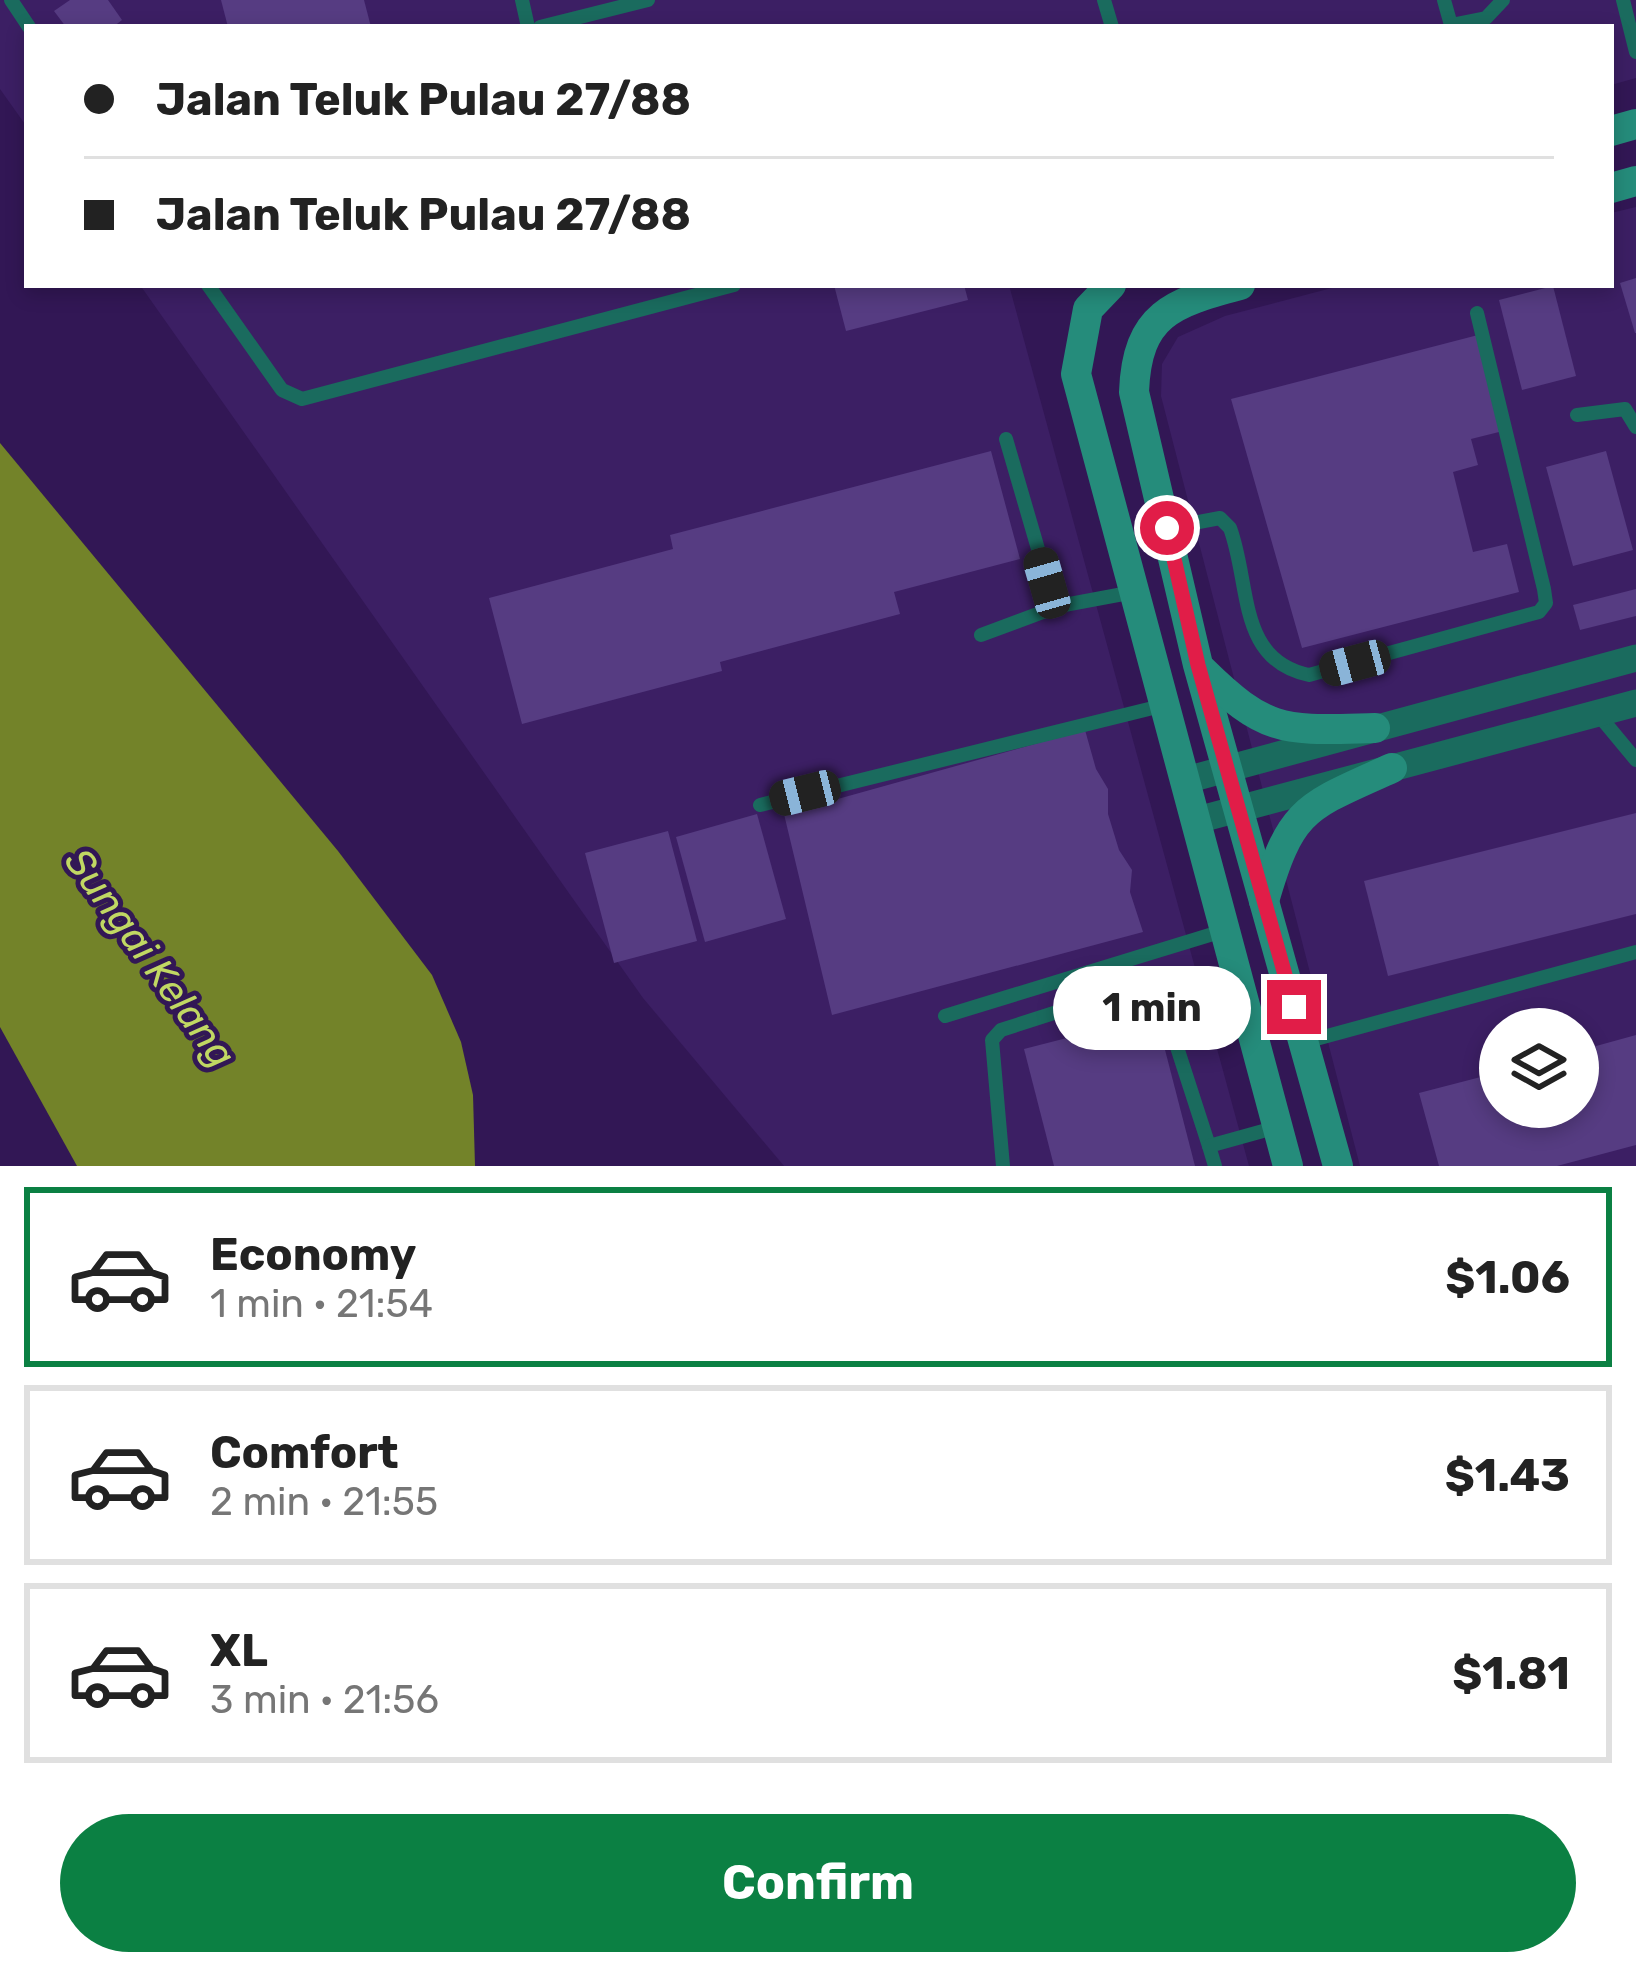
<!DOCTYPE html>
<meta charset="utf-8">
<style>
body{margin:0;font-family:Rubik,sans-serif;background:#f2f2f2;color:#222;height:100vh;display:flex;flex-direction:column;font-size:45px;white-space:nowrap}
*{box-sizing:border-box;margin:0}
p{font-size:39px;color:#767676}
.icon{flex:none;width:66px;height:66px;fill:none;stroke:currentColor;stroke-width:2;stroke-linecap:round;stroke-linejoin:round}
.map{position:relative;height:1166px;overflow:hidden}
.sheet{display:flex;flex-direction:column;background:#fff;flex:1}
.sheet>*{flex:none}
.guide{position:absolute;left:24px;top:24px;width:1590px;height:264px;border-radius:0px;box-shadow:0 6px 18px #0003;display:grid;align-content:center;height:264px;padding:0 60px;background:#fff}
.controls{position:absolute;left:1479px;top:1008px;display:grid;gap:24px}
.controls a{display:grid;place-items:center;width:120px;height:120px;border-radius:50%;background:#fff;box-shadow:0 6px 18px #0003;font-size:60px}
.end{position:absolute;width:54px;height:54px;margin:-27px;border:15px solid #e11d48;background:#fff;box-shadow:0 0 0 6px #fff}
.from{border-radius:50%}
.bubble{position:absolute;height:84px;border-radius:42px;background:#fff;box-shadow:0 6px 18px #0003;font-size:39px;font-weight:700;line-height:84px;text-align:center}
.car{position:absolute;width:36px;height:72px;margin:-36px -18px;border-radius:15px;box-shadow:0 0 9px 3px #0007;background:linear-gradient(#222 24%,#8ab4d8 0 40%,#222 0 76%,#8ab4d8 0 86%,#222 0)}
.guide b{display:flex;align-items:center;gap:42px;height:114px;font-size:45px}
.guide b+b{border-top:3px solid #e0e0e0}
.guide i{width:30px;height:30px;background:#222}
ul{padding:21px 0 0;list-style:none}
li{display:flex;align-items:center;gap:36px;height:180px;margin:0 24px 18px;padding:0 36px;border:6px solid #e0e0e0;border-radius:0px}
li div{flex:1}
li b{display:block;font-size:45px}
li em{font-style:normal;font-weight:700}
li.on{border-color:#0b8043}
li>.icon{width:108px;height:108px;stroke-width:1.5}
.button{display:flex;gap:24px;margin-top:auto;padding:24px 60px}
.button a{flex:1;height:138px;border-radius:72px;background:#0b8043;color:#fff;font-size:48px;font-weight:700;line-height:138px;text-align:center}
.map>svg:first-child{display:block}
.built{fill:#3c1f64;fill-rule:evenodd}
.water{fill:#738329}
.building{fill:#563c82}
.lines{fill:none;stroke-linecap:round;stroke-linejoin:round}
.lane{stroke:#1a6b5e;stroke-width:14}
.street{stroke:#1a6b5e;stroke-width:27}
.secondary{stroke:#258c7b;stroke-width:30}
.route{stroke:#e11d48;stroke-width:15}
.labels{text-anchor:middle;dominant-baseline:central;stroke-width:10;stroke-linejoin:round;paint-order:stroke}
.water-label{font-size:39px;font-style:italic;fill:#c1d863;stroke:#321755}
</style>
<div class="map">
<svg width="1636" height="1166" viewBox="0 0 1636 1166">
<rect width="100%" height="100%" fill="#321755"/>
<g class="built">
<path d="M0,0H1636V78L1611,85V27H27V127L0,89Z"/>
<path d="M1636,207V1166H1360L1161,396L1162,364L1178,337L1225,316L1343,285H1611V213ZM1500,1029H1578V1107H1500Z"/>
<path d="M140,285H1009L1249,1166H784L643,998Z"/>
</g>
<path class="water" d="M0,443L338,851L432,975L461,1042L473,1095L475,1166H77L0,1027Z"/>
<g class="building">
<path d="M70,0H108L122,20L113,27H66L54,11Z"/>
<path d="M221,0H364L371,27H228Z"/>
<path d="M1636,278V333H1635L1620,283Z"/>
<path d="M834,285H964L968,300L846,331Z"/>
<path d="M1553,286L1576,376L1522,390L1499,300Z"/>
<path d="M1478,335L1503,431L1471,439L1478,465L1453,472L1473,552L1507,544L1519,592L1302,648L1231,399Z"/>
<path d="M991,451L1020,559L894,592L900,614L720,662L722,671L522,724L489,598L673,549L670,535Z"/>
<path d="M1606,451L1633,550L1573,566L1546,467Z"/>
<path d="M1636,589V616L1580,630L1573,605Z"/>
<path d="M1085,730L1096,769L1108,789V814L1119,850L1132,870L1130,892L1143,932L832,1015L784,814Z"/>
<path d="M1636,813V914L1388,976L1364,881Z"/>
<path d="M757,814L786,919L705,942L676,837Z"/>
<path d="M668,831L697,941L614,963L585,853Z"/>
<path d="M1156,1015L1195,1166H1054L1024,1049Z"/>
<path d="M1636,1035V1145L1557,1166H1439L1419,1093L1500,1072V1107H1578V1051Z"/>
</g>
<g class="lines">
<g class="lane">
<path d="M11,0L29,27"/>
<path d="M522,0L528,27"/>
<path d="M1104,0L1112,27"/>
<path d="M1444,0L1451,25L1486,18L1503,0"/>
<path d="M1623,0L1636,52"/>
<path d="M540,27L648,0"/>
<path d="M208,285L282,390L302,399L734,285"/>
<path d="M1577,415L1625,409L1636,427"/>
<path d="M1006,439L1052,597L1059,606L1134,592"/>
<path d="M1167,528L1220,518L1230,528C1251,585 1237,660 1309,675L1539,612L1546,603L1544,589L1477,313"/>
<path d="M981,635L1059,606"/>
<path d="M1597,713L1636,760"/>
<path d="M760,805L1165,705"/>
<path d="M945,1016L1226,930"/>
<path d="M1305,1042L1636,952"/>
<path d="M1003,1166L992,1040L1001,1030L1107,996L1146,995L1165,1010L1209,1146"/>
<path d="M1215,1166L1209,1146L1277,1127"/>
</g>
<g class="street">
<path d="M1186,780L1636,658"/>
<path d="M1197,820L1636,703"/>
</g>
<g class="secondary">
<path d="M1611,131L1636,124"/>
<path d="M1611,188L1636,181"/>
<path d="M1111,285L1088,309L1076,374L1288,1166"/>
<path d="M1240,285C1172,303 1137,314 1134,392L1198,665L1338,1166"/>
<path d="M1202,670C1268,735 1285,730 1375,728"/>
<path d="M1264,901C1291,807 1306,807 1392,768"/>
</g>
</g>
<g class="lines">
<path class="route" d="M1167,528L1198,665L1294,1007"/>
</g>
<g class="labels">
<g class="water-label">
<text transform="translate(150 958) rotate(54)">Sungai Kelang</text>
</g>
</g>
</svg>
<div class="controls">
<a><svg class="icon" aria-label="layers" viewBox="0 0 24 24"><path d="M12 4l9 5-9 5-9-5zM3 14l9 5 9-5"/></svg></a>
</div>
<i class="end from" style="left:1167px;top:528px"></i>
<i class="end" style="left:1294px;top:1007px"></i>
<div class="bubble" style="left:1053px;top:966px;width:198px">1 min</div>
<i class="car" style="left:1047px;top:583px;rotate:344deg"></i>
<i class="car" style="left:1355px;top:663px;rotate:255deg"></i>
<i class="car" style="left:805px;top:793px;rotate:256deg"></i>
<div class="guide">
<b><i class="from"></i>Jalan Teluk Pulau 27/88</b>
<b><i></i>Jalan Teluk Pulau 27/88</b>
</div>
</div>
<section class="sheet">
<ul>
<li class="on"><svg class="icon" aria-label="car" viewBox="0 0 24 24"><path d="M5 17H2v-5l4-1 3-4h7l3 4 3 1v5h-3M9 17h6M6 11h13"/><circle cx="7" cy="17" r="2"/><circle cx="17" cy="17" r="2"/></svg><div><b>Economy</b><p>1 min · 21:54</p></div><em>$1.06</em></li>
<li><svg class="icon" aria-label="car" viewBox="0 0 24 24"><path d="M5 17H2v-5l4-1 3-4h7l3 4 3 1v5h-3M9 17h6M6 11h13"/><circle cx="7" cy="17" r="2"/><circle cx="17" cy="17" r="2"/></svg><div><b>Comfort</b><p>2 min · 21:55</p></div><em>$1.43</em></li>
<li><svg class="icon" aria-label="car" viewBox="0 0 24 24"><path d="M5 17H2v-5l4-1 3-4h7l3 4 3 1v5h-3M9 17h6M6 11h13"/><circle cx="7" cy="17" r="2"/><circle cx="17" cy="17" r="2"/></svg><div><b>XL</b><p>3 min · 21:56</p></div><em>$1.81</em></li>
</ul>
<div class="button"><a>Confirm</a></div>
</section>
